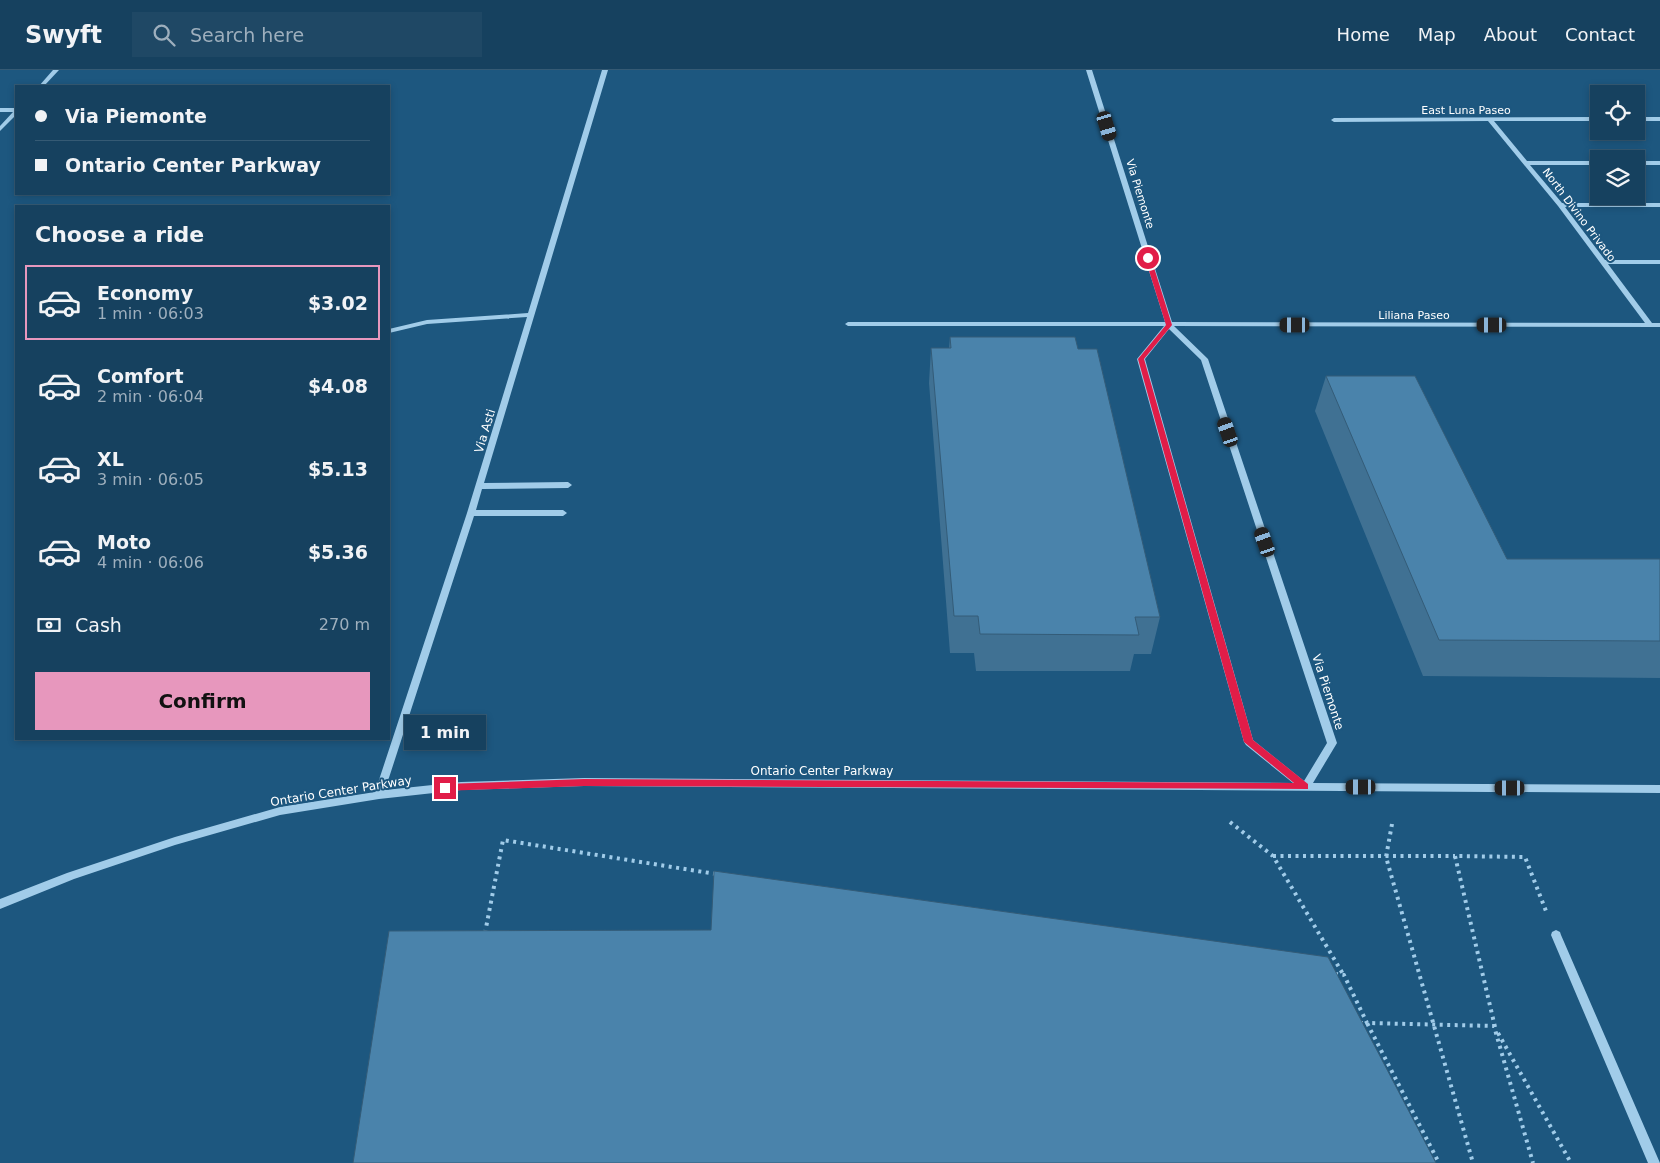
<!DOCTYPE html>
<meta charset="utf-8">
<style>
body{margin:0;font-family:"DejaVu Sans",sans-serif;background:#1f4865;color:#f1f3f6;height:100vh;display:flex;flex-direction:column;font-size:19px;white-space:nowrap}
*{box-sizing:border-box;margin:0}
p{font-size:16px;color:#9eafbd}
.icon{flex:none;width:28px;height:28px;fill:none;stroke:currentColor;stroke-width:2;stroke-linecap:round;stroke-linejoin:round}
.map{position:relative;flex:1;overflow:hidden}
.side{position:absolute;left:15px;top:135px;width:375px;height:535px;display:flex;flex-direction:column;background:#16415f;border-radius:0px;box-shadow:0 2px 8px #0003,0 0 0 1px #355a74}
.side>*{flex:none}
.top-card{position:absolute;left:15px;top:15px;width:375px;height:110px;border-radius:0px;box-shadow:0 2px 8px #0003,0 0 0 1px #355a74;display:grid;align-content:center;height:110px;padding:0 20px;background:#16415f}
.fabs{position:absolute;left:1590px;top:15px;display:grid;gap:10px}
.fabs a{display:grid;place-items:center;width:55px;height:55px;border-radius:0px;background:#16415f;box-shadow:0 2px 8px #0003,0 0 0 1px #355a74;font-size:25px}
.end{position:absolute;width:22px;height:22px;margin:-11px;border:6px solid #e11d48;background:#fff;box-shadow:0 0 0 2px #fff}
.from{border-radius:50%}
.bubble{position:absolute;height:35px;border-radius:0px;background:#16415f;box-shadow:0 2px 8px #0003,0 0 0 1px #355a74;font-size:16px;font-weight:600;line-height:35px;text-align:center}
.car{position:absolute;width:15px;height:30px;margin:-15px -8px;border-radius:6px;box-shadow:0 0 4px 1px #0007;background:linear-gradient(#222 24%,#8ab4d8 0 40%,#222 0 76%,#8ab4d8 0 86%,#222 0)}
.top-card b{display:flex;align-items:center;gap:18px;height:48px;font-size:19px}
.top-card b+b{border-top:1px solid #355a74}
.top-card i{width:12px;height:12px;background:#f1f3f6}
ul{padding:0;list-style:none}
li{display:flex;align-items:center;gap:15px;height:75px;margin:0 10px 8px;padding:0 10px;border:2px solid transparent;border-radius:0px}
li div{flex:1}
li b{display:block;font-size:19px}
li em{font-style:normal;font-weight:600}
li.active{border-color:#e797bd}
li>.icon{width:45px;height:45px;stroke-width:1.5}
h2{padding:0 20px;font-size:22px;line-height:60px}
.pay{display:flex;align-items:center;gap:12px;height:55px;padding:0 20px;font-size:19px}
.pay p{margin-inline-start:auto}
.primary-button{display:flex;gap:10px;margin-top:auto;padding:10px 20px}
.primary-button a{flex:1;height:58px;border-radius:0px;background:#e797bd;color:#111;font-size:20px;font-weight:600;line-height:58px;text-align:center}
header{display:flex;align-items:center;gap:30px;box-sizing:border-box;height:70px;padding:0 25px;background:#16415f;border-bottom:1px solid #355a74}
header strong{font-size:24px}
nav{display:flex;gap:28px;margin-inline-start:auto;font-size:18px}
.search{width:350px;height:45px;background:#1f4865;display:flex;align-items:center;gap:12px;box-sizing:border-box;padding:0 18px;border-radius:0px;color:#9eafbd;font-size:19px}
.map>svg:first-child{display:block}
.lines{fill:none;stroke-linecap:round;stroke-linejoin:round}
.path{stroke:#a1cce9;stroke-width:4;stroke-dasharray:3 4.5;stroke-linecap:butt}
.minor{fill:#a1cce9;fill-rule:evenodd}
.wall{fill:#407193}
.building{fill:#4a83ab;stroke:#345c78}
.route{fill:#e11d48}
.labels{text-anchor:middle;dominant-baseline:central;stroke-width:4;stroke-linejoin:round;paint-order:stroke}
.far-street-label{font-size:11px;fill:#fff;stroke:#1d577f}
.street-label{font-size:12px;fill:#fff;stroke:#1d577f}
</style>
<header>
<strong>Swyft</strong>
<div class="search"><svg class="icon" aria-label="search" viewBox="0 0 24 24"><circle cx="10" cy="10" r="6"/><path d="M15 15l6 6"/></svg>Search here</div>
<nav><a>Home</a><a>Map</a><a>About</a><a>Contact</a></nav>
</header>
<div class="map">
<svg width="1660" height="1093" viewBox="0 0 1660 1093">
<rect width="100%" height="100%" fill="#1d577f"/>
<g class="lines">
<g class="path">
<path d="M1230,752L1273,786L1343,904"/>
<path d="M1392,754L1386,787L1473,1093"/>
<path d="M1273,786H1455"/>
<path d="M485,863L503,770L716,804"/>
<path d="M1335,904L1344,905L1367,953L1494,956L1533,1093"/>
<path d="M1360,953H1367L1439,1093"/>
<path d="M1495,957L1455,786L1525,787L1546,841"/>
<path d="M1498,963L1571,1093"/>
</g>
<g class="minor">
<path d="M53,0H59L44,16H39Z"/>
<path d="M602,0H608L484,413L568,412L572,415L568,418L482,419L476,440H563L567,443L563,446H474L385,720L461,712L584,708L1293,713L1246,675L1244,672L1137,289L1164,256H848L845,254L848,252H1165L1086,0H1092L1172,252L1645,253L1558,136L1488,51L1334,52L1331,50L1334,48L1599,47V51H1494L1527,91H1599V95H1530L1562,133H1660V137H1565L1605,190H1660V194H1608L1652,253H1660V257L1174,256L1208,289L1337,673L1313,713L1660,715V723L584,716L461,720L379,729L280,745L175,775L74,809L0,839V829L67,803L175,767L280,737L375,722L467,443L527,247L427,254L389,263V259L427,250L528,243ZM1169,259L1201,290L1327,673L1304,711L1253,670L1145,289Z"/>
<path d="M0,38H16V45L0,61V56L13,42H0Z"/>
<rect x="1636" y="47" width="24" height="4"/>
<rect x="1636" y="91" width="24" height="4"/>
<path d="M1556,860L1560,862L1561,865L1660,1093H1648L1551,865L1552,862Z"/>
</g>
</g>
<g class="wall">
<path d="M950,267L1078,279L1160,547L1151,584H1134L1130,601H976L974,583H950L929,313L931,278H949Z"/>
<path d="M1326,306L1507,489H1660V608L1423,606L1315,341Z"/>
</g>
<g class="building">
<path d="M950,267H1075L1078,279H1097L1160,547H1135L1139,565L980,564L978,546H954L931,278H951Z"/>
<path d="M1326,306H1415L1507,489H1660V571L1439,570Z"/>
<path d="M714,801L1328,887L1436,1093H353L389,861L711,860Z"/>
</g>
<path class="route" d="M1148,186L1151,188L1172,255L1144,289L1253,670L1308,714V719L584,716L442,721V715L445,714L584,709L1294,713L1244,672L1138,289L1166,255L1145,188Z"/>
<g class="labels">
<g class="far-street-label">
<text x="1466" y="40">East Luna Paseo</text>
<text transform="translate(1140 124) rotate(73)">Via Piemonte</text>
<text transform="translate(1579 145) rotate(53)">North Divino Privado</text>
<text x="1414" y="245">Liliana Paseo</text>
</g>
<g class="street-label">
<text transform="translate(485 361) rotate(-73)">Via Asti</text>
<text transform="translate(1328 622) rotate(72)">Via Piemonte</text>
<text x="822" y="701">Ontario Center Parkway</text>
<text transform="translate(341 721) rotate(-9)">Ontario Center Parkway</text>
</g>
</g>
</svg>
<div class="fabs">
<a><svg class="icon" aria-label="locate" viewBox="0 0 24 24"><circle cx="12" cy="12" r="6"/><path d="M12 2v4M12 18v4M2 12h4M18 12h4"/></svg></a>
<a><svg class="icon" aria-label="layers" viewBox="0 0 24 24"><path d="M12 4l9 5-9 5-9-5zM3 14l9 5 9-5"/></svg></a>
</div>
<i class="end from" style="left:1148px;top:188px"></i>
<i class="end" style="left:445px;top:718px"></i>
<div class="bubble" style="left:404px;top:645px;width:82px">1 min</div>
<i class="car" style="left:1107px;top:56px;rotate:163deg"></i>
<i class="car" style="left:1295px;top:255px;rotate:270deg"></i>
<i class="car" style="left:1492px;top:255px;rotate:270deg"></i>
<i class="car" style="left:1228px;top:362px;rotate:341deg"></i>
<i class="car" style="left:1265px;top:472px;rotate:341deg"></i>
<i class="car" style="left:1361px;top:717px;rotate:270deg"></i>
<i class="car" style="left:1510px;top:718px;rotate:270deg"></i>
<div class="top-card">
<b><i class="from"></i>Via Piemonte</b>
<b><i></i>Ontario Center Parkway</b>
</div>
<section class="side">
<h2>Choose a ride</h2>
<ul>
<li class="active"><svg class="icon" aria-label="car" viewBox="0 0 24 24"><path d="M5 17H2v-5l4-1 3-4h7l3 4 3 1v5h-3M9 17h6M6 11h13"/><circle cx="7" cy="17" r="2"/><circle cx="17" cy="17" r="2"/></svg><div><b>Economy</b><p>1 min · 06:03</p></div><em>$3.02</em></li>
<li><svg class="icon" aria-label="car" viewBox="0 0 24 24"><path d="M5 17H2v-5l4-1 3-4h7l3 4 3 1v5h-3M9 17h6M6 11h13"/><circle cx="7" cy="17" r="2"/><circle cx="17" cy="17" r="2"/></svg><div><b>Comfort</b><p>2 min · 06:04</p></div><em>$4.08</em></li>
<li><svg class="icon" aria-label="car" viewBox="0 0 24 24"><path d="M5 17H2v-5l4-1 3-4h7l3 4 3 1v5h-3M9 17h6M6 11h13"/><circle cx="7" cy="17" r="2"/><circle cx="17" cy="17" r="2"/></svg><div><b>XL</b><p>3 min · 06:05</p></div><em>$5.13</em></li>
<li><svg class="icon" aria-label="car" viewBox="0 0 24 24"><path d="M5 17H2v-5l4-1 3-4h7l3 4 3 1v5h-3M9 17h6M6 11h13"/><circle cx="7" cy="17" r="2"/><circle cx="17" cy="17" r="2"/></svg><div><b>Moto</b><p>4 min · 06:06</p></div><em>$5.36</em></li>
</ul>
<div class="pay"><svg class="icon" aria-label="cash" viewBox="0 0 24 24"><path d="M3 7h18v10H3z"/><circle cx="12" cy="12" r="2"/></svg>Cash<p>270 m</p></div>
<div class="primary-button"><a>Confirm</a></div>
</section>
</div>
